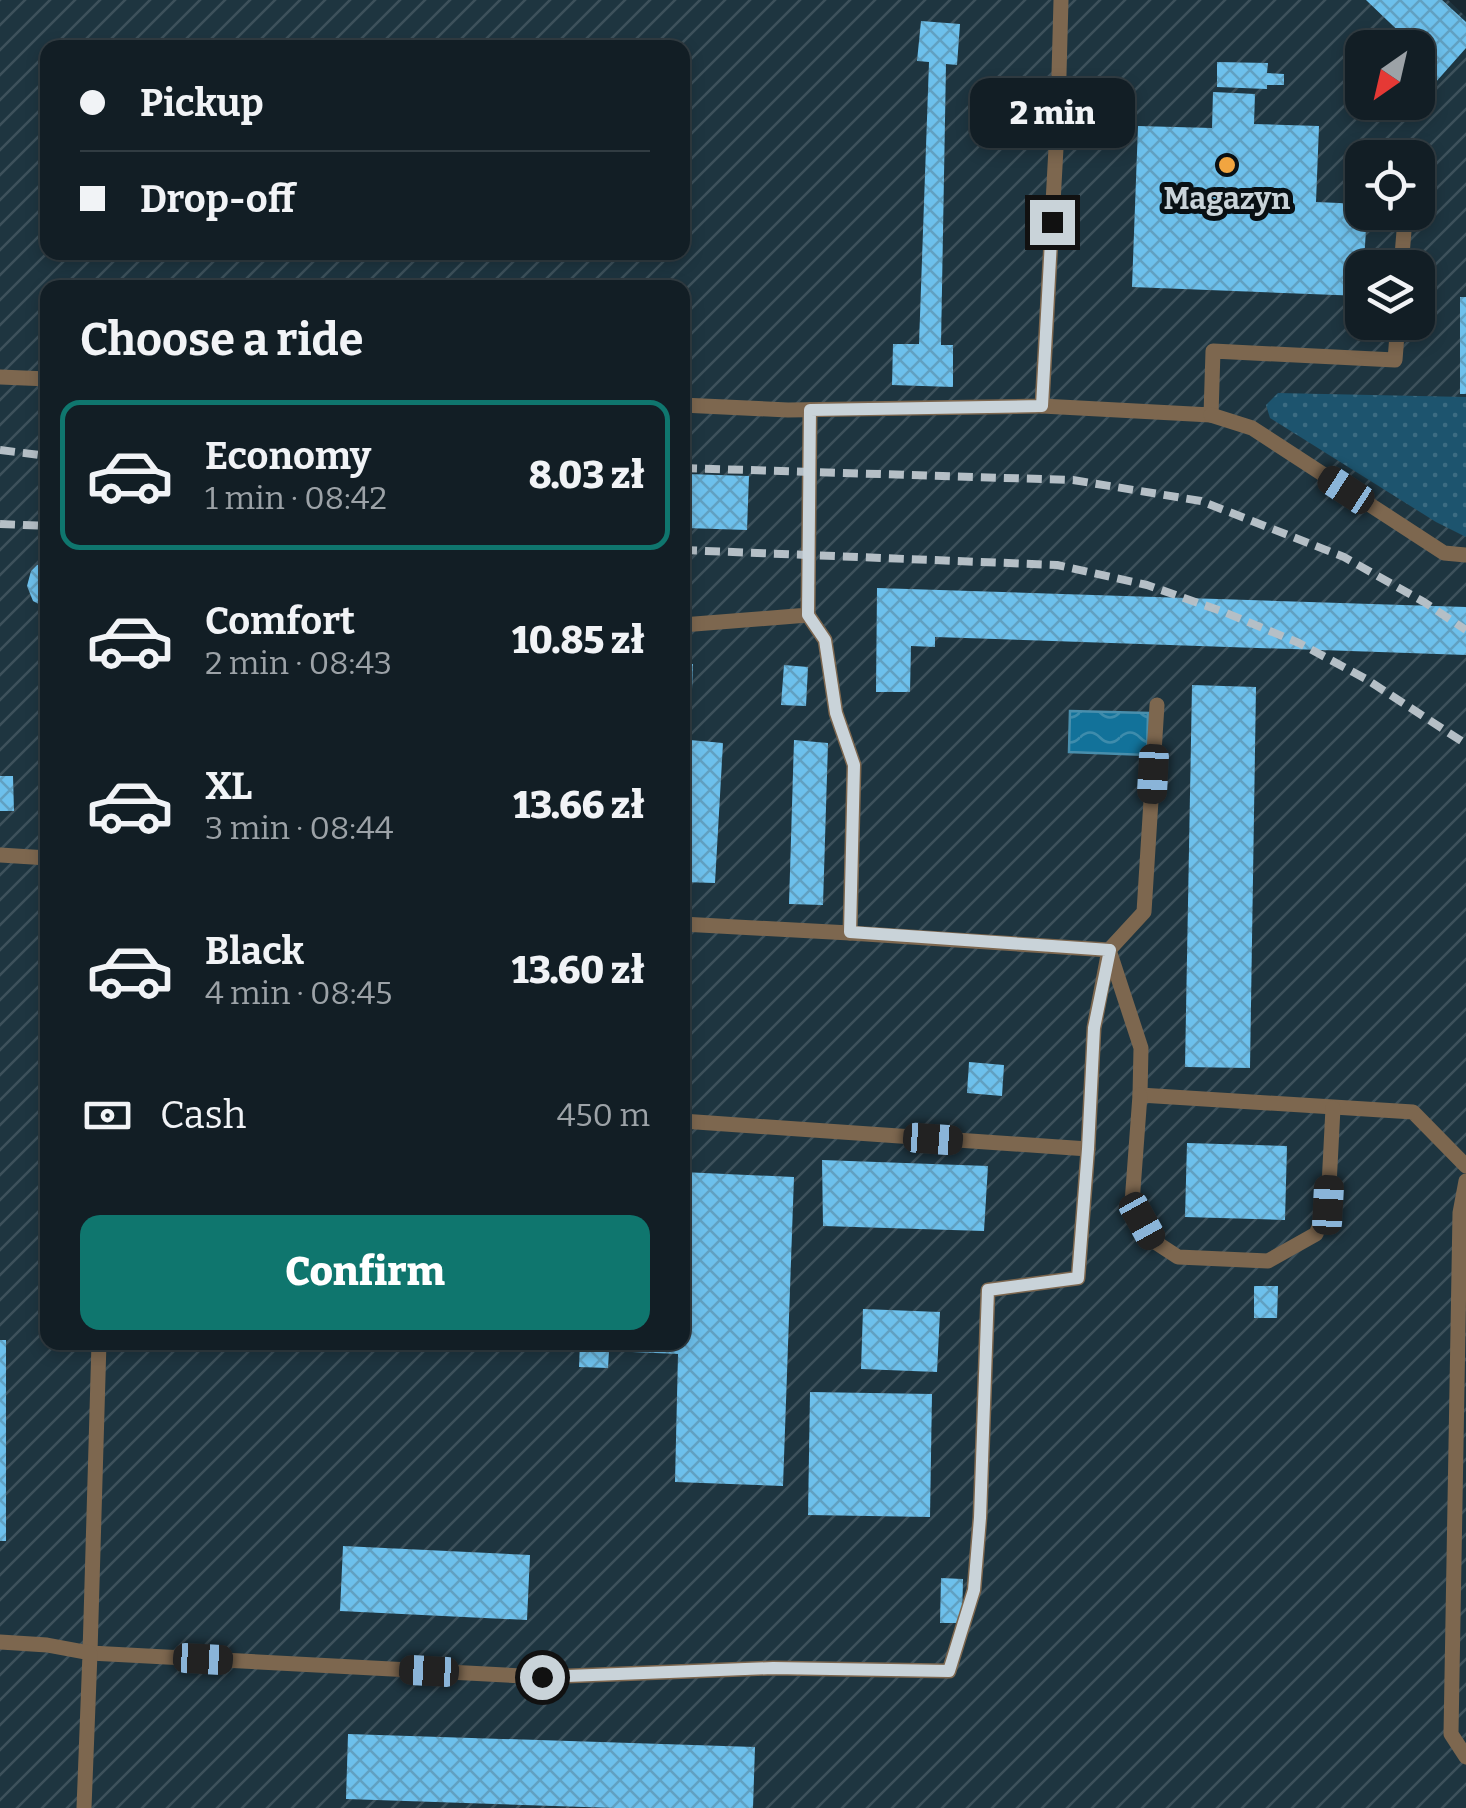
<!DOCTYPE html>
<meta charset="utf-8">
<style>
body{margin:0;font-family:Bitter,serif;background:#1f2b32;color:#f1f3f6;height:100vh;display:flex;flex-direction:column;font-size:38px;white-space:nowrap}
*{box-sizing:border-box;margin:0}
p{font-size:32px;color:#9ca2a7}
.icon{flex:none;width:55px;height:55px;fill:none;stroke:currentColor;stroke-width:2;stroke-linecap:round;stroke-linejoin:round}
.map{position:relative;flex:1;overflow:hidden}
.panel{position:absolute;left:40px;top:280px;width:650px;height:1070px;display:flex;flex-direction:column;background:#121e25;border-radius:20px;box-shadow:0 5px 15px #0003,0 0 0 2px #313c42}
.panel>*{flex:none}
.guide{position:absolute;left:40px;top:40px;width:650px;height:220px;border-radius:20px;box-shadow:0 5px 15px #0003,0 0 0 2px #313c42;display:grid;align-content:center;height:220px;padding:0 40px;background:#121e25}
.needle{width:65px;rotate:214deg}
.fabs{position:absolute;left:1345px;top:30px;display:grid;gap:20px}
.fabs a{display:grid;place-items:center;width:90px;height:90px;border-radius:20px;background:#121e25;box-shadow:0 5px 15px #0003,0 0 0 2px #313c42;font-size:50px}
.end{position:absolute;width:45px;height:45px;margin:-22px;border:12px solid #c9d3d9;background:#111;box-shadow:0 0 0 5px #111}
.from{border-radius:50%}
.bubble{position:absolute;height:70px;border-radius:20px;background:#121e25;box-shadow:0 5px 15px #0003,0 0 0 2px #313c42;font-size:32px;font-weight:800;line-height:70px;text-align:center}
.car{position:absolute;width:30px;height:60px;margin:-30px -15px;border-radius:12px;box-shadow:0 0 8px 2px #0007;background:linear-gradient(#222 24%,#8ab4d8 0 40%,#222 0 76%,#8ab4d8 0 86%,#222 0)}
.guide b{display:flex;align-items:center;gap:35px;height:95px;font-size:38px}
.guide b+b{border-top:2px solid #313c42}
.guide i{width:25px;height:25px;background:#f1f3f6}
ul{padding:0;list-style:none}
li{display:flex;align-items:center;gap:30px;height:150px;margin:0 20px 15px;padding:0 20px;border:5px solid transparent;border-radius:20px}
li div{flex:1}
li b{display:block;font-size:38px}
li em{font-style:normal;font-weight:800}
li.current{border-color:#0f766e}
li>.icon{width:90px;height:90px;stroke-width:1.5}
h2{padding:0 40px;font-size:45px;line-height:120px}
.pay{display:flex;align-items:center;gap:25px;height:110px;padding:0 40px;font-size:38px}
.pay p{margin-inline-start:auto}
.button{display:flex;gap:20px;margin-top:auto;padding:20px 40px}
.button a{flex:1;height:115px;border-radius:20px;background:#0f766e;color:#fff;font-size:40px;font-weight:800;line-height:115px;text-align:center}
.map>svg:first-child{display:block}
.industrial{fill:url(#industrial-furrows);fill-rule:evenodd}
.grass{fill:url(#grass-dots)}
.water{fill:url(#water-waves);stroke:#498fad;stroke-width:2.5}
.building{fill:url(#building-cross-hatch)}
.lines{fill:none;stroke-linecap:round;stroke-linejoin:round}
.service{stroke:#7d674f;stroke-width:15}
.rail{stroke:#b5bfc6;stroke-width:8;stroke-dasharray:15 8;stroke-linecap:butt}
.route{stroke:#c9d3d9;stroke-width:12}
.poi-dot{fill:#f1a540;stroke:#091014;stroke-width:4}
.labels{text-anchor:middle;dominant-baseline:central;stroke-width:10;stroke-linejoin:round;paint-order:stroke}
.poi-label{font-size:30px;font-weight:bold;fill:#c9d3d9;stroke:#091014}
</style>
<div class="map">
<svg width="1466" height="1808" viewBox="0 0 1466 1808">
<defs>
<pattern id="industrial-furrows" width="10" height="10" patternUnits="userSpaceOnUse" patternTransform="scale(2.5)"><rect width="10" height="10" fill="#1e3540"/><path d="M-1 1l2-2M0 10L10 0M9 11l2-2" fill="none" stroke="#3d515b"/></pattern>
<pattern id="grass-dots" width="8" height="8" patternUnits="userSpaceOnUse" patternTransform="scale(2.5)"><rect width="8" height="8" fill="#1d546e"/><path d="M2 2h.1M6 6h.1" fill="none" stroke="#3c6c82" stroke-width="1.8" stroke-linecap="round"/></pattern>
<pattern id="water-waves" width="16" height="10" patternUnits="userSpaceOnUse" patternTransform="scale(2.5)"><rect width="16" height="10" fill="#12729a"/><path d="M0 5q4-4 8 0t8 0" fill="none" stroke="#3e8cac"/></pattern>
<pattern id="building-cross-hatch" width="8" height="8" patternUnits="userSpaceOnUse" patternTransform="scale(2.5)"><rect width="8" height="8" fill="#6dc0ec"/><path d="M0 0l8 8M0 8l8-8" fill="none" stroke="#61a0c1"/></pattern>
</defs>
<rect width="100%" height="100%" fill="#182831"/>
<path class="industrial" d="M0,0H1448L1466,17V1808H0ZM48,48H682V252H48ZM1362,48H1418V102H1362ZM1362,158H1418V212H1362ZM1362,268H1418V322H1362ZM48,288H682V1342H48Z"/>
<path class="grass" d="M1278,393L1466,397V537L1436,522L1270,418L1266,405Z"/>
<path class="water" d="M1070,711L1148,713L1147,755L1069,752Z"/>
<g class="building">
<path d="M1366,0H1442L1466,22V48L1435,83L1418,66V48H1406L1411,43Z"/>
<path d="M921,21L960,24L957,65L946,64L941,345H953V387L892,385L893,344H919L929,62L917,61Z"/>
<path d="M1217,62L1268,63L1267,73L1284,74V85H1267V89L1217,87Z"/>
<path d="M1213,92L1255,94L1254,124L1319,126L1316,202L1362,204V212H1367L1362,296L1132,287L1138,126L1212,128Z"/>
<rect x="1460" y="297" width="6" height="97"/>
<path d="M687,474L749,476L747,530L686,528Z"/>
<path d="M48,561V609L33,601L27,586L31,571L37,565Z"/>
<path d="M877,588L1466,607V655L935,637V647L911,646L910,692H876Z"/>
<path d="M693,664L690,740L723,743L715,883L682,882V665Z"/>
<path d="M784,665L808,667L806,706L781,705Z"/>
<path d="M1192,685L1256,687L1250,1068L1185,1067Z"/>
<path d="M794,740L828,743L823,905L789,904Z"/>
<path d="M0,776H13L14,811H0Z"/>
<path d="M969,1062L1004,1065L1002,1096L967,1093Z"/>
<path d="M1187,1143L1287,1146L1285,1220L1185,1217Z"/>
<path d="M822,1160L988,1166L984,1231L823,1226Z"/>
<path d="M682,1172L794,1177L783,1486L675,1482L678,1354L609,1351L608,1368L579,1367L580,1342H682Z"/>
<path d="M1254,1286H1278L1277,1318H1254Z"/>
<path d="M863,1309L940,1312L937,1372L861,1369Z"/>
<rect x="0" y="1340" width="6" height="201"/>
<path d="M810,1392L932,1394L930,1517L808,1515Z"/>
<path d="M343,1546L530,1555L527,1620L340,1611Z"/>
<path d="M941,1578L963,1579L962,1623H940Z"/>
<path d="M348,1734L755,1747L753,1808H615L346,1799Z"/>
</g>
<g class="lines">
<g class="service">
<path d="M1401,268L1404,231"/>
<path d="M0,377L48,379"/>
<path d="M682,405L788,410L1042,406L1058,111L1061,0"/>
<path d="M1042,406L1211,415L1213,351L1395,360L1398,322"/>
<path d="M1211,415L1252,428L1444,553L1466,555"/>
<path d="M808,615L825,640L836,713L854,765L850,933"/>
<path d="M682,625L808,615L810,410"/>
<path d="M0,855L48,858"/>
<path d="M682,924L850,933L1109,950L1141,1048L1140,1095L1413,1112L1466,1166"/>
<path d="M1140,1095L1132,1203L1152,1240L1178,1257L1268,1261L1316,1234L1328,1205L1333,1108"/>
<path d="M682,1121L1088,1149L1094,1028L1109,950L1144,912L1157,705"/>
<path d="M1466,1181L1460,1213L1451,1734L1466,1757"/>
<path d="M99,1342L90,1653L542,1677L773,1668L949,1671L974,1590L980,1517L988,1290L1078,1278L1088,1149"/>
<path d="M0,1642L47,1645L90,1653L84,1808"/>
</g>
<g class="rail">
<path d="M0,450L48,456"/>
<path d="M682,468L1073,480L1201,501L1344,557L1424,602L1466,630"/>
<path d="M0,524L48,526"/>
<path d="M682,550L1057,565L1147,585L1224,612L1299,643L1366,679L1466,744"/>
</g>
</g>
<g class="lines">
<path class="route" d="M542,1677L773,1668L949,1671L974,1590L980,1518L988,1290L1078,1278L1088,1149L1094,1028L1110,950L850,932L854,765L836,713L825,640L808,615L810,410L1042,406L1052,222"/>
</g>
<circle class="poi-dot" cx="1227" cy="165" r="10"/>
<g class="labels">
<g class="poi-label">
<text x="1227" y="199">Magazyn</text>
</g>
</g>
</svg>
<div class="fabs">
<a><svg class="needle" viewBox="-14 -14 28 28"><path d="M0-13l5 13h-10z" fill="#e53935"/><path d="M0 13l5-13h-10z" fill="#9ca2a7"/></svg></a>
<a><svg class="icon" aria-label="locate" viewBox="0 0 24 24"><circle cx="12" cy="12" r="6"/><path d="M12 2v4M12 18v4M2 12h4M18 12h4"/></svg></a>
<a><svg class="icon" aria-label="layers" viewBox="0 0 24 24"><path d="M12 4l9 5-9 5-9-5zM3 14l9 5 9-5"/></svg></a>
</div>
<i class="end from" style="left:542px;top:1677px"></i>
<i class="end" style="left:1052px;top:222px"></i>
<div class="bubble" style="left:970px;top:78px;width:165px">2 min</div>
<i class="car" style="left:1346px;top:490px;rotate:303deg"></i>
<i class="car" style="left:1153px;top:774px;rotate:183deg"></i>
<i class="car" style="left:933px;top:1139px;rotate:94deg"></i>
<i class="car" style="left:1328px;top:1205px;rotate:3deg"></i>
<i class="car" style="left:1142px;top:1221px;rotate:151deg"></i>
<i class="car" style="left:203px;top:1659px;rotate:93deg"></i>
<i class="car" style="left:429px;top:1671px;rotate:273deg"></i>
<div class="guide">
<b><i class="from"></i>Pickup</b>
<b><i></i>Drop-off</b>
</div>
<section class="panel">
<h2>Choose a ride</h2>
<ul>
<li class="current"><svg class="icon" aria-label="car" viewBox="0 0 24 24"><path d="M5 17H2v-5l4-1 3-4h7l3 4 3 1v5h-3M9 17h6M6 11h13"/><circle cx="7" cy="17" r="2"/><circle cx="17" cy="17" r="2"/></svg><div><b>Economy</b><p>1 min · 08:42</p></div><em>8.03 zł</em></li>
<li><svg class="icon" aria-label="car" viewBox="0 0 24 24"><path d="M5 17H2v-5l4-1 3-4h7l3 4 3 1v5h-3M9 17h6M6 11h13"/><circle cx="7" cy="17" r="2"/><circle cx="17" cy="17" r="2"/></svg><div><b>Comfort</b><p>2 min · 08:43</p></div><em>10.85 zł</em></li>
<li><svg class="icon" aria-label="car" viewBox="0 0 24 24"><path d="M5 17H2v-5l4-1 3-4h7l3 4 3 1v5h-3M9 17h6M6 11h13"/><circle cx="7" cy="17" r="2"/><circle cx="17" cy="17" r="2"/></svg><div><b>XL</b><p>3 min · 08:44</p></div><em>13.66 zł</em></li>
<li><svg class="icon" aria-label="car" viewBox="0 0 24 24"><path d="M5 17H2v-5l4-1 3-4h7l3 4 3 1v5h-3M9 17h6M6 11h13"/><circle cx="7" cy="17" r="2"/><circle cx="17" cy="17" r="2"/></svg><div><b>Black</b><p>4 min · 08:45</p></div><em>13.60 zł</em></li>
</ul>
<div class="pay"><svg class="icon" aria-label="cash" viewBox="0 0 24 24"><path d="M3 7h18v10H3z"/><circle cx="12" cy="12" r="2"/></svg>Cash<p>450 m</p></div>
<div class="button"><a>Confirm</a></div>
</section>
</div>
